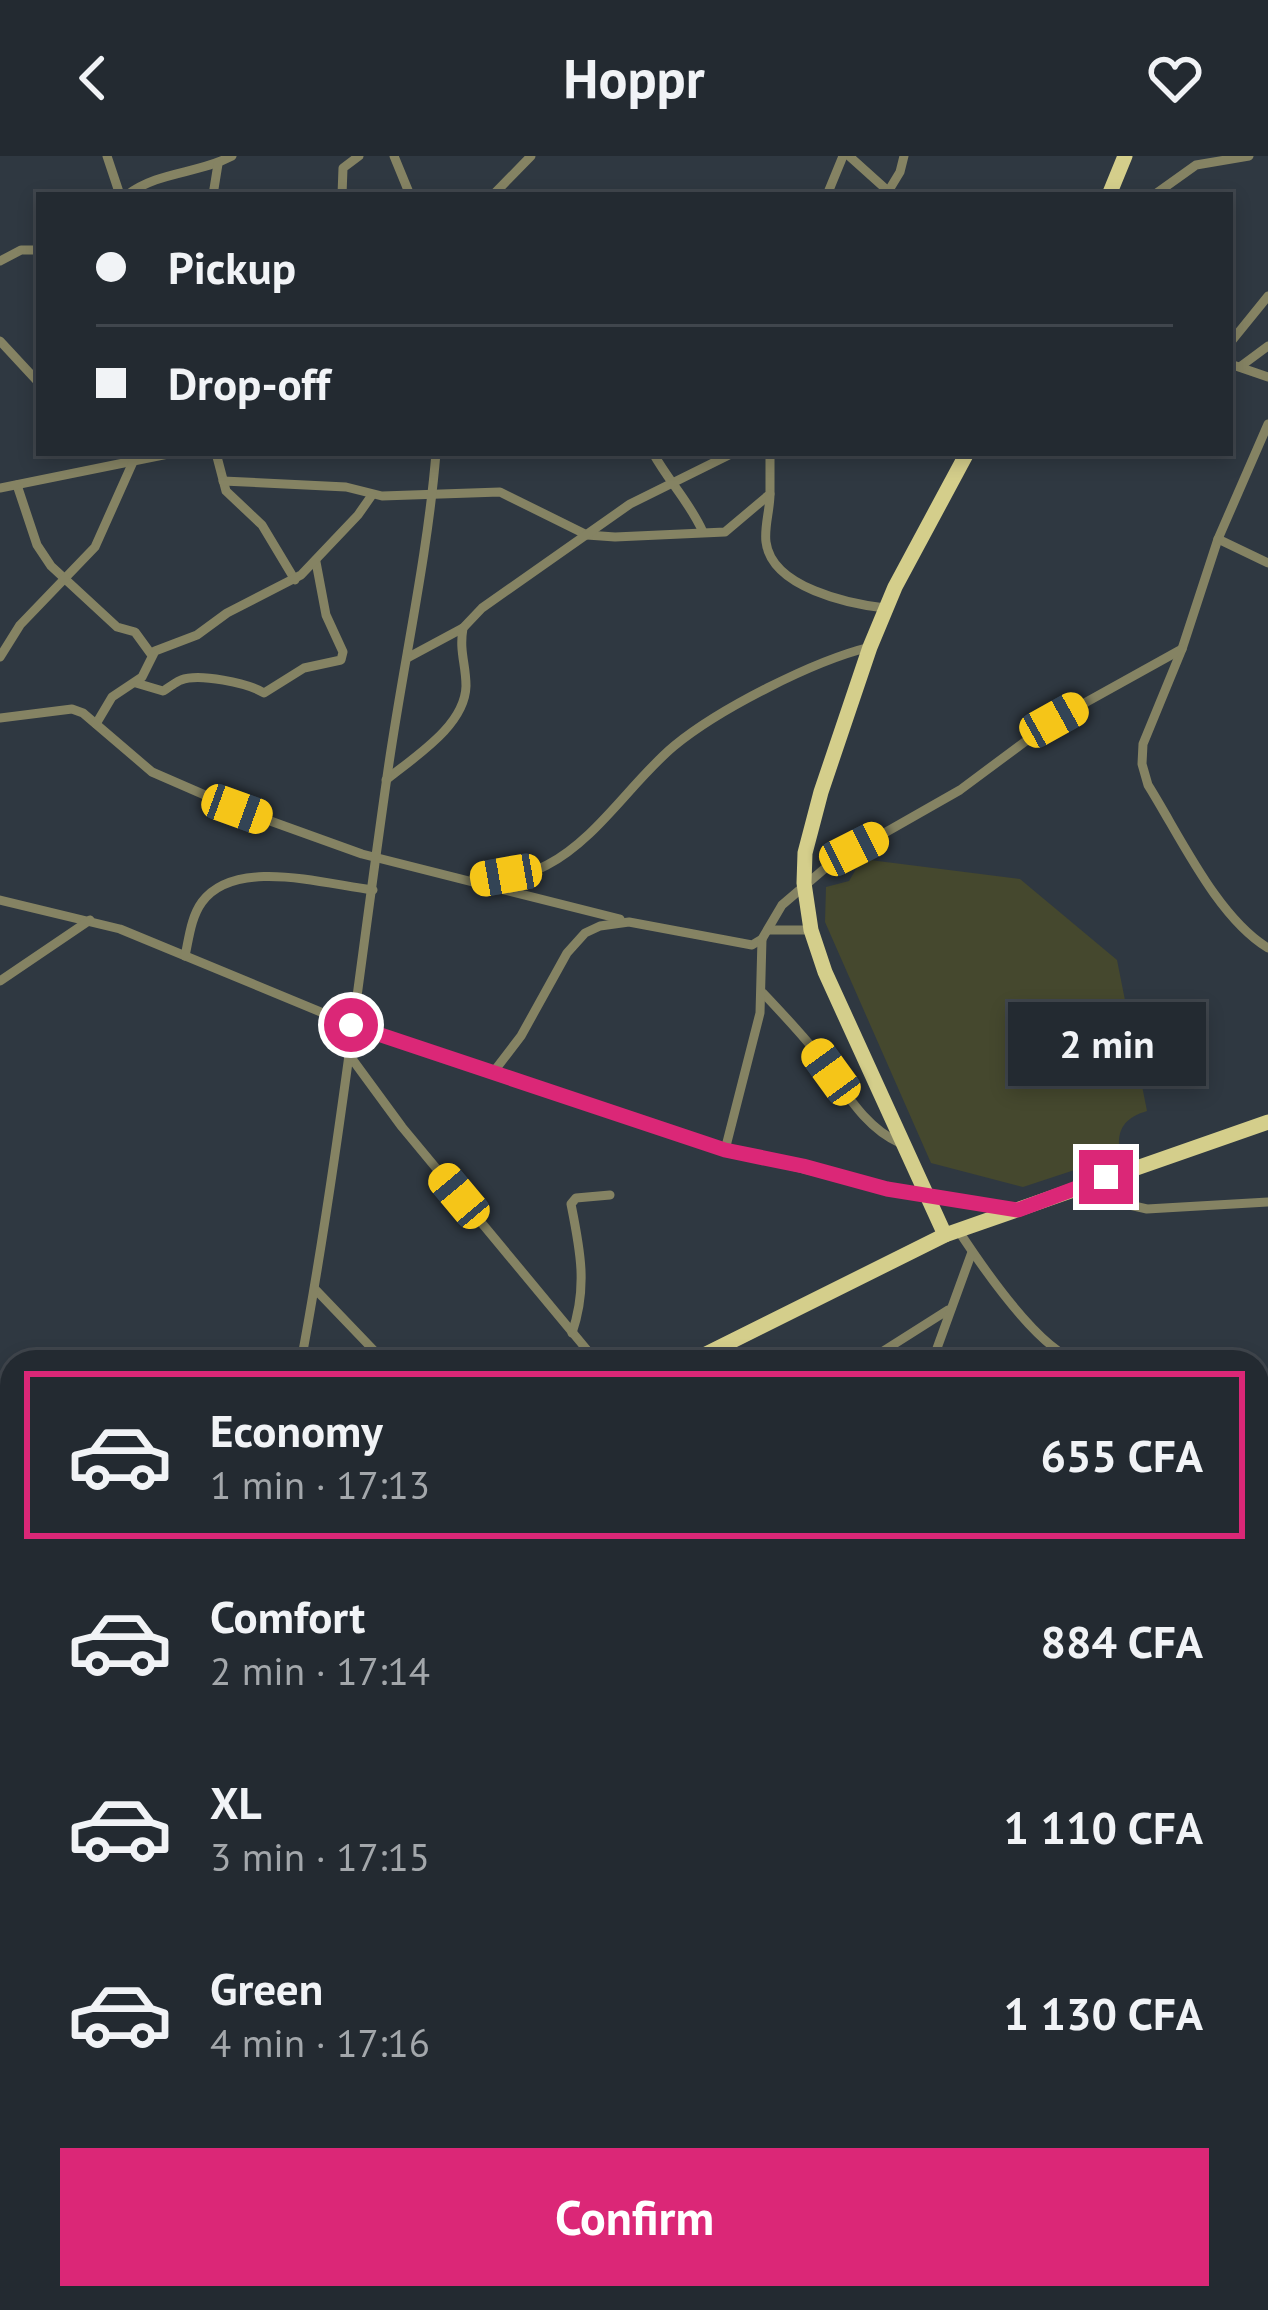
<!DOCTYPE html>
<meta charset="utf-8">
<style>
body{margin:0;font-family:"PT Sans",sans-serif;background:#2f363d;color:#f1f3f6;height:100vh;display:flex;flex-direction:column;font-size:45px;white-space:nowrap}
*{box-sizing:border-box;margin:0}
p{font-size:39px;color:#a3a7ab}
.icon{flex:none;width:66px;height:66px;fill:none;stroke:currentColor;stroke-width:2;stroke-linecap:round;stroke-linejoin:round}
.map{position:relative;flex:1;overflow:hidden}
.sheet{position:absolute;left:0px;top:1194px;width:1269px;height:960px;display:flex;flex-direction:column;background:#232a31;border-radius:36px 36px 0 0;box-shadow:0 6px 18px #0003,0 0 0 3px #40464d}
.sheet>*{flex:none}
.guide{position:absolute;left:36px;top:36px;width:1197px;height:264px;border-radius:0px;box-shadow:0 6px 18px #0003,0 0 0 3px #40464d;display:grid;align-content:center;height:264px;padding:0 60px;background:#232a31}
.end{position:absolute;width:54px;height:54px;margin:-27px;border:15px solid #db2777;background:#fff;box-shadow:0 0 0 6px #fff}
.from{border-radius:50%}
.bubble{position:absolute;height:84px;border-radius:0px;background:#232a31;box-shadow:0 6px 18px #0003,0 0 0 3px #40464d;font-size:39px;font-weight:700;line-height:84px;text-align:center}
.car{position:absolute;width:36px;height:72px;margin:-36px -18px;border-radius:15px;box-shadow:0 0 9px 3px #0007;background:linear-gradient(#f5c518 24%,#345 0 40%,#f5c518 0 76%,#345 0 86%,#f5c518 0)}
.guide b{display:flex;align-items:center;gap:42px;height:114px;font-size:45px}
.guide b+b{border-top:3px solid #40464d}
.guide i{width:30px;height:30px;background:#f1f3f6}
ul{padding:21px 0 0;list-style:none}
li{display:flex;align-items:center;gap:36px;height:168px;margin:0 24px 18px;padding:0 36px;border:6px solid transparent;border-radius:0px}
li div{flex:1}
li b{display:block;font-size:45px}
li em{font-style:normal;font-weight:700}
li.selected{border-color:#db2777}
li>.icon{width:108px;height:108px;stroke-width:1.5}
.action{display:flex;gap:24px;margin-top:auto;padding:24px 60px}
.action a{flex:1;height:138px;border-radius:0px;background:#db2777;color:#fff;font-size:48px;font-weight:700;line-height:138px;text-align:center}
header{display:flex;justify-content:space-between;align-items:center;height:156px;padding:0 60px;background:#232a31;font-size:54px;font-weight:700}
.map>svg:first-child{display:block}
.green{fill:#45482e}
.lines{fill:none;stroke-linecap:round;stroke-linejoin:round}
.minor{stroke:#858363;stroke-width:9}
.primary{stroke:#d4ce8b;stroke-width:15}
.route{stroke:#db2777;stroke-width:15}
</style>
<header><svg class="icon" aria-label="back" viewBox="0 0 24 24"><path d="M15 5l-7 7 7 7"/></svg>Hoppr<svg class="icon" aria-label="heart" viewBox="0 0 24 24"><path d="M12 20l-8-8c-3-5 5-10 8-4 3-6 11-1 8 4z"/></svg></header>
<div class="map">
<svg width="1268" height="2154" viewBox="0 0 1268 2154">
<rect width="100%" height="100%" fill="#2f3841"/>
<path class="green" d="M862,703L1020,723L1117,804L1147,955C1123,962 1116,975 1120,999L1023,1031L931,1007L825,766L826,731L849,725Z"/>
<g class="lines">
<g class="minor">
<path d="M107,0L120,39"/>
<path d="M394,0L410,39"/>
<path d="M849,0L888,35"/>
<path d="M127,39C159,15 198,18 232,0"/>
<path d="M213,39L218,8"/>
<path d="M342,39L343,12L359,0"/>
<path d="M493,39L531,0"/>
<path d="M827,39L843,0"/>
<path d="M886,39L900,16L904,0"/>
<path d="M1154,39L1196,9L1249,0"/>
<path d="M0,105L21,94H39"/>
<path d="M0,185L39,227"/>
<path d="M1230,187L1268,140"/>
<path d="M1230,208L1268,221"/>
<path d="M1241,210L1268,190"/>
<path d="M1268,268L1218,383L1182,493L1143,588L1142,608L1148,629C1180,680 1217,761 1268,792"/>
<path d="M216,297L226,335L262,369L295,424"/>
<path d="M653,297C669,326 689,345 703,376"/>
<path d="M223,325L346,331L382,340L500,336L587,379L615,381L725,376L770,338V297"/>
<path d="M17,329L37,389L51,410L117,471L135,476L151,498"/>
<path d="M0,332L173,297"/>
<path d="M770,338C770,354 764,371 766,386C772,432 850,448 885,452"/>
<path d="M1218,383L1268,407"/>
<path d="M0,501L20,469L95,391L137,297"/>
<path d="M409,501L463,472L482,452L630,348L733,297"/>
<path d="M136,527L163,535C165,534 179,524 181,524C199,517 248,527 264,537L304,512L341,504L343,496L326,459L316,406"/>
<path d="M0,562L72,553L83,557L152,616L237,653L362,698L620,763"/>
<path d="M96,568L112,541L142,521L155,495L197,479L227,457L301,419L358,359L372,339"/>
<path d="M386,624C414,601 465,570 466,530C466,508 459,496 463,472"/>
<path d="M475,724C498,720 527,720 547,709C597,683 631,626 674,590C719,553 813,505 870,491"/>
<path d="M0,744L120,773L357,871L725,994L887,1033L1013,1053"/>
<path d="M768,774H811"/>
<path d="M185,800C189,782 191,761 202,746C235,701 324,728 373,734"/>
<path d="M0,825L90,764"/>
<path d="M763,837C781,856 799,875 815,895C841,927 861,970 900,987"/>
<path d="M347,896L402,971L597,1206"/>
<path d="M495,914L521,880L567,797L585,777L600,770L629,766L752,789L762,783L782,749L830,708L960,634L1054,564L1182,493"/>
<path d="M725,994L760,857L762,783"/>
<path d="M1077,1037L1147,1053L1268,1046"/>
<path d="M958,1074C981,1109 1040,1197 1081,1206"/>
<path d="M315,1133L385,1206"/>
<path d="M572,1177C588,1131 580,1093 571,1048L576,1042L610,1039"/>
<path d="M301,1206C337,1012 359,816 387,621C402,513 427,406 436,297"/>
<path d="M866,1206L948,1154"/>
<path d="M932,1206L972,1096"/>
<path d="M1257,1224L1268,1225"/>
<path d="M0,1361L12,1371"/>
<path d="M0,1432L12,1402"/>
<path d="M1257,1460L1268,1472"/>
<path d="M1257,1523L1268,1560"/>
<path d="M0,1580L12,1597"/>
<path d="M5,1778L9,1712"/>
<path d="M0,1789L12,1768"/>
<path d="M1257,1808L1268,1806"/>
<path d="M0,1917L12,1925"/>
<path d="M0,1971L12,1962"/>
<path d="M0,2031L12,2021"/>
<path d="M532,2142L538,2154"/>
<path d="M1037,2142L1038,2154"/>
<path d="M1044,2142L1049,2154"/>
<path d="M27,2154L31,2142"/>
<path d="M667,2154L673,2142"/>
<path d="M968,2154L972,2142"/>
</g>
<g class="primary">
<path d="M1109,39L1125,0"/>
<path d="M945,1079L1268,966"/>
<path d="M690,1206L945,1079L825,816L811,774L804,727L805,697L821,636L870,491L895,431L967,297"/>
<path d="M0,1715L12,1711"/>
</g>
</g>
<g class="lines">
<path class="route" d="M351,869L725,994L803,1010L887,1033L1018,1054L1106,1021"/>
</g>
</svg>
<i class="end from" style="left:351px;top:869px"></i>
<i class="end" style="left:1106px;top:1021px"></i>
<div class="bubble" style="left:1008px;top:846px;width:198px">2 min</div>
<i class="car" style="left:1054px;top:564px;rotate:61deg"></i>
<i class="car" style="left:237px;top:653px;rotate:110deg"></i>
<i class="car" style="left:854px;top:693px;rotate:63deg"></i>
<i class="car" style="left:506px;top:719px;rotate:260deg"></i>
<i class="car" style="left:831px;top:916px;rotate:324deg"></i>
<i class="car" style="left:459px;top:1040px;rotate:320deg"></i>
<div class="guide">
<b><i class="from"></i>Pickup</b>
<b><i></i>Drop-off</b>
</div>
<section class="sheet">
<ul>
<li class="selected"><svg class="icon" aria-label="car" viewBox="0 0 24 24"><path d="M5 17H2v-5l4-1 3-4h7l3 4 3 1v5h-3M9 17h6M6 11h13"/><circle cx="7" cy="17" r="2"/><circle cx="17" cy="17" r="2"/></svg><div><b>Economy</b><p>1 min · 17:13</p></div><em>655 CFA</em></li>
<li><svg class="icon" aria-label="car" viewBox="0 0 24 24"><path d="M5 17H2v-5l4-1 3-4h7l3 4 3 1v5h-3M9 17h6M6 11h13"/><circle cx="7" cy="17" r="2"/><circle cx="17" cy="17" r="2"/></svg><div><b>Comfort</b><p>2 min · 17:14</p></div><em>884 CFA</em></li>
<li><svg class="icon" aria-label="car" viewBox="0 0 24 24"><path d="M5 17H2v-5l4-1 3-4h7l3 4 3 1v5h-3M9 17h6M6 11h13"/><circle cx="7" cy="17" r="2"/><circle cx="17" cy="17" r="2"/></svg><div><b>XL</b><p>3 min · 17:15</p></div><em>1 110 CFA</em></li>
<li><svg class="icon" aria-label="car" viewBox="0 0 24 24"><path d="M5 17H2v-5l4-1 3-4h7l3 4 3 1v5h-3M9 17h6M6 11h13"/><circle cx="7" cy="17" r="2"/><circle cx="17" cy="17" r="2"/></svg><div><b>Green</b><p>4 min · 17:16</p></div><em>1 130 CFA</em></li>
</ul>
<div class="action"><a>Confirm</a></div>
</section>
</div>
